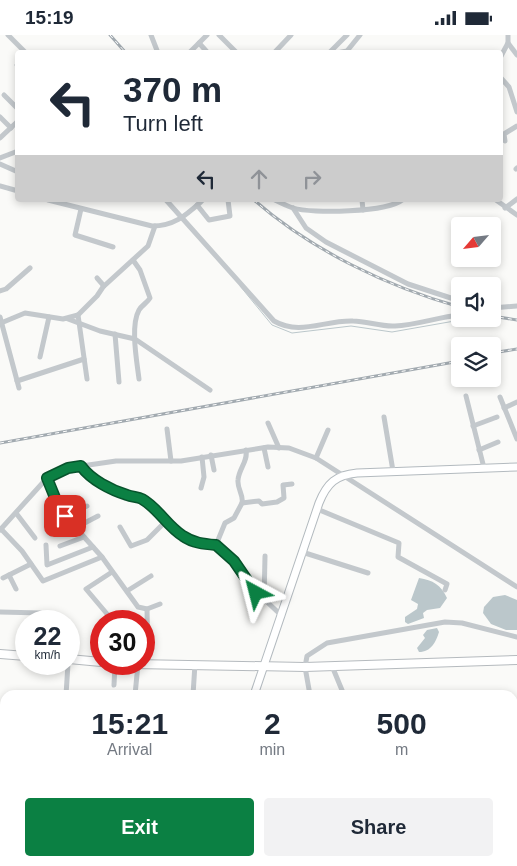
<!DOCTYPE html>
<html lang="en">
<head>
<meta charset="utf-8">
<style>
  body { margin:0; font-family:Arial,sans-serif; background:#f2f2f3; color:#1f2937; height:100vh; display:flex; flex-direction:column; font-size:19px; white-space:nowrap }
  * { box-sizing:border-box; margin:0 }
  p { font-size:16px; color:#747a83 }
  .icon { flex:none; width:28px; height:28px; fill:none; stroke:currentColor; stroke-width:2; stroke-linecap:round; stroke-linejoin:round }
  .map { position:relative; flex:1; overflow:hidden }
  .sheet { position:absolute; left:0px; top:655px; width:518px; height:176px; display:flex; flex-direction:column; background:#fff; border-radius:15px 15px 0 0; box-shadow:0 2px 8px #0003 }
  .sheet>* { flex:none }
  .banner { position:absolute; left:15px; top:15px; width:488px; height:152px; border-radius:5px; box-shadow:0 2px 8px #0003; background:#fff; color:#1f2937; overflow:hidden }
  .needle { width:32px; rotate:242deg }
  .controls { position:absolute; left:451px; top:182px; display:grid; gap:10px }
  .controls a { display:grid; place-items:center; width:50px; height:50px; border-radius:5px; background:#fff; box-shadow:0 2px 8px #0003; font-size:25px }
  .speed { position:absolute; left:15px; top:575px; display:flex; gap:10px; font-size:25px; font-weight:700; text-align:center }
  .speed>* { display:grid; place-content:center; width:65px; height:65px; border-radius:50%; background:#fff; box-shadow:0 2px 8px #0003; line-height:1 }
  .speed small { font-size:12px; font-weight:400 }
  .speed .limit { border:8px solid #d22; background:#fff; color:#111 }
  .pin { position:absolute; display:grid; place-items:center; width:42px; height:42px; color:#fff; margin:-21px; border-radius:10px; box-shadow:0 2px 8px #0006 }
  .me { position:absolute; width:55px; margin:-28px; rotate:322deg; stroke-linejoin:round; filter:drop-shadow(0 0 4px #0008) }
  .turn { display:flex; align-items:center; gap:18px; height:105px; padding:0 25px; font-size:22px }
  .turn .icon { width:65px; height:65px; stroke-width:2.5 }
  .turn b { display:block; font-size:35px; line-height:42px }
  .lanes { display:flex; align-items:center; height:48px; padding:0 25px; background:#0003; justify-content:center; gap:25px; direction:ltr }
  .lanes .off { opacity:.35 }
  .eta { display:flex; justify-content:space-evenly; align-items:center; height:85px; text-align:center }
  .eta b { font-size:30px; font-weight:600; line-height:35px }
  .cta { display:flex; gap:10px; margin-top:auto; padding:10px 25px }
  .cta a { flex:1; height:58px; border-radius:5px; background:#0b8043; color:#fff; font-size:20px; font-weight:600; line-height:58px; text-align:center }
  .cta a+a { background:#f2f2f3; color:#1f2937 }
  .status { display:flex; justify-content:space-between; align-items:center; height:35px; padding:0 25px; background:#fff; direction:ltr }
  .status svg { height:14px; fill:currentColor }
  .map>svg:first-child { display:block }
</style>
</head>
<body>
<div class="status"><b>15:19</b><svg viewBox="0 0 49 12"><path d="M0 12V9h3v3zM5 12V6h3v6zM10 12V3h3v9zM15 12V0h3v12zM26 1h20v11H26zM47 4h2v5h-2z"/></svg></div>
<div class="map">
<svg width="517" height="831" viewBox="0 0 517 831">
  <rect width="100%" height="100%" fill="#fafaf8"/>
  <!-- water -->
  <g fill="#bbc7cb">
    <path d="M419,543C433,545 441,550 447,563L440,573L427,575L423,578L424,583L408,589L405,587V582L417,574L418,569L411,565Z"/>
    <path d="M505,560L517,565V595H506L491,589L483,578L484,572L493,562Z"/>
    <path d="M437,593L439,597C436,607 431,617 419,617L417,613L425,603L423,600L427,595Z"/>
  </g>
  <g fill="none" stroke-linecap="round" stroke-linejoin="round">
    <!-- stream -->
    <path stroke="#bbc7cb" stroke-width="1" d="M240,251L272,290L292,298L351,291L392,297L466,284"/>
    <!-- secondary casing -->
    <g stroke="#b3babf" stroke-width="9">
      <g id="secondary">
        <path d="M254,660L319,468C327,448 336,440 357,438L517,432"/>
        <path d="M164,831L166,826"/>
      </g>
    </g>
    <!-- primary casing -->
    <g stroke="#b5babe" stroke-width="10">
      <g id="primary">
        <path d="M0,619L26,621"/>
        <path d="M69,624L101,627"/>
        <path d="M134,629L305,632L517,625"/>
      </g>
    </g>
    <!-- street -->
    <g stroke="#c3c8cc" stroke-width="5">
      <path d="M8,0L26,18"/>
      <path d="M151,0L158,18"/>
      <path d="M219,0L237,18"/>
      <path d="M199,8L208,18"/>
      <path d="M508,8L517,20"/>
      <path d="M189,18L207,0"/>
      <path d="M274,18L291,0"/>
      <path d="M329,18L347,0"/>
      <path d="M337,18L347,16L360,0"/>
      <path d="M500,23L508,8V0"/>
      <path d="M17,30L18,29"/>
      <path d="M500,42L509,52L517,77"/>
      <path d="M4,60L18,74"/>
      <path d="M0,82L11,93"/>
      <path d="M0,103L18,86"/>
      <path d="M505,106L504,99L517,91"/>
      <path d="M0,123L18,116"/>
      <path d="M0,129L18,137"/>
      <path d="M516,134L517,133"/>
      <path d="M0,151L18,156"/>
      <path d="M48,165L152,191C175,191 186,180 203,165"/>
      <path d="M166,165L274,286C300,301 324,285 353,286C367,286 381,292 395,291C417,290 438,282 460,280"/>
      <path d="M275,165C281,168 287,171 293,173C312,179 388,177 402,165"/>
      <path d="M362,165L363,175"/>
      <path d="M496,165L517,180"/>
      <path d="M197,170L209,185L230,181L228,165"/>
      <path d="M293,173L306,193L326,207L408,249L460,266"/>
      <path d="M505,173L517,164"/>
      <path d="M81,174L75,200L113,212"/>
      <path d="M133,225L140,235L150,263C147,268 142,270 139,275C130,291 137,327 139,344"/>
      <path d="M97,243L104,251"/>
      <path d="M0,256L6,254L30,233"/>
      <path d="M492,273L517,271"/>
      <path d="M78,280L87,344"/>
      <path d="M0,282L19,353"/>
      <path d="M68,284L100,296L135,304L210,355"/>
      <path d="M1,288L25,278L63,284L78,280L97,261L103,252L148,211L155,191"/>
      <path d="M115,299L119,347"/>
      <path d="M40,322L49,282"/>
      <path d="M17,346L84,324"/>
      <path d="M466,361L484,433"/>
      <path d="M500,362L517,404"/>
      <path d="M504,373L517,367"/>
      <path d="M384,382L393,436"/>
      <path d="M268,388L279,413"/>
      <path d="M473,391L497,382"/>
      <path d="M167,394L171,426"/>
      <path d="M264,413L268,432"/>
      <path d="M479,415L498,407"/>
      <path d="M211,420L214,435"/>
      <path d="M316,423L328,395"/>
      <path d="M81,431C91,445 111,455 127,460C132,462 138,462 142,464C158,473 167,491 182,501C193,508 204,509 216,510L234,526L248,549L282,581"/>
      <path d="M47,443L60,475L102,522L138,572L147,574L160,569"/>
      <path d="M201,453L204,442L202,422"/>
      <path d="M242,468L259,466L262,469L277,467L284,463L283,450L292,449"/>
      <path d="M317,474L399,508L398,522L447,549L445,555"/>
      <path d="M16,478L35,503"/>
      <path d="M65,481L87,471"/>
      <path d="M120,492L131,511L147,505L167,485"/>
      <path d="M75,493L98,481"/>
      <path d="M1,494L22,516L43,546L102,522"/>
      <path d="M0,495L47,443L68,433L116,426H181L268,412L289,413L316,423L517,552"/>
      <path d="M51,499L71,489"/>
      <path d="M46,510L47,530L93,512"/>
      <path d="M216,510L225,488L234,483L242,468C244,460 237,454 238,445C239,433 248,427 246,415"/>
      <path d="M60,511L84,502"/>
      <path d="M302,517L368,538"/>
      <path d="M112,537L86,554L113,586"/>
      <path d="M9,540L16,554"/>
      <path d="M3,543L31,529"/>
      <path d="M127,556L151,541"/>
      <path d="M264,566L265,521"/>
      <path d="M147,574L148,629"/>
      <path d="M0,577L41,578"/>
      <path d="M332,631L344,660"/>
      <path d="M114,650L115,629"/>
      <path d="M66,660L68,629"/>
      <path d="M135,660L138,629"/>
      <path d="M193,660L195,629"/>
      <path d="M310,660L305,632L307,621L327,608L445,587L462,588L517,602"/>
      <path d="M514,678H517"/>
      <path d="M512,705L517,706"/>
      <path d="M0,714L5,718"/>
      <path d="M0,744L2,745L5,743"/>
      <path d="M0,800L5,803"/>
      <path d="M0,817L5,819"/>
      <path d="M12,826L20,831"/>
      <path d="M43,826L52,831"/>
      <path d="M104,826L113,831"/>
      <path d="M264,826V831"/>
      <path d="M295,826L302,831"/>
      <path d="M376,826L383,831"/>
      <path d="M384,826L391,831"/>
      <path d="M88,829L91,826"/>
      <path d="M75,831L77,826"/>
      <path d="M309,831L312,826"/>
      <path d="M400,831L413,826"/>
    </g>
    <!-- secondary -->
    <use href="#secondary" stroke="#fff" stroke-width="7"/>
    <!-- primary -->
    <use href="#primary" stroke="#fff" stroke-width="8"/>
    <!-- rail casing -->
    <g stroke="#a2aab0" stroke-width="3">
      <g id="rail">
        <path d="M110,0L126,18"/>
        <path d="M254,165C311,215 388,252 460,272"/>
        <path d="M492,281L517,285"/>
        <path d="M492,318L517,314"/>
        <path d="M0,408L460,326"/>
      </g>
    </g>
    <!-- rail -->
    <use href="#rail" stroke="#fff" stroke-width="1" stroke-dasharray="4" stroke-linecap="butt"/>
  </g>
  <g fill="none" stroke-linecap="round" stroke-linejoin="round">
    <!-- route casing -->
    <g stroke="#07532c" stroke-width="12">
      <path id="route" d="M65,481L60,475L47,443L68,433L81,431C91,445 111,455 127,460C132,462 138,462 142,464C158,473 167,491 183,501C193,508 204,509 216,510L234,526L256,558"/>
    </g>
    <!-- route -->
    <use href="#route" stroke="#0b8043" stroke-width="9"/>
  </g>
</svg>
<div class="controls">
<a><svg class="needle" viewBox="-14 -14 28 28"><path d="M0-13l5 13h-10z" fill="#e53935"/><path d="M0 13l5-13h-10z" fill="#747a83"/></svg></a>
<a><svg class="icon" aria-label="sound" viewBox="0 0 24 24"><path d="M4 9h4l5-4v14l-5-4H4zM17 9q2 3 0 6"/></svg></a>
<a><svg class="icon" aria-label="layers" viewBox="0 0 24 24"><path d="M12 4l9 5-9 5-9-5zM3 14l9 5 9-5"/></svg></a>
</div>
<div class="speed"><div>22<small>km/h</small></div><div class="limit">30</div></div>
<div class="pin" style="left:65px;top:481px;background:#d93025"><svg class="icon" aria-label="arrive" viewBox="0 0 24 24"><path d="M6 21V4h12l-3 4 3 4H6"/></svg></div>
<svg class="me" style="left:256px;top:558px" viewBox="-20 -20 40 40"><path d="M0-17L14 15 0 8-14 15z" fill="#0b8043" stroke="#fff" stroke-width="4"/></svg>
<div class="banner">
<div class="turn"><svg class="icon" aria-label="left" viewBox="0 0 24 24"><path d="M17 20v-9H6M10 6l-5 5 5 5"/></svg><div><b>370 m</b>Turn left</div></div>
<div class="lanes"><svg class="icon" aria-label="left" viewBox="0 0 24 24"><path d="M17 20v-9H6M10 6l-5 5 5 5"/></svg><svg class="icon off" aria-label="ahead" viewBox="0 0 24 24"><path d="M12 20V5M6 11l6-6 6 6"/></svg><svg class="icon off" aria-label="right" viewBox="0 0 24 24"><path d="M7 20v-9h11M14 6l5 5-5 5"/></svg></div>
</div>
<section class="sheet">
<div class="eta">
<div><b>15:21</b><p>Arrival</p></div>
<div><b>2</b><p>min</p></div>
<div><b>500</b><p>m</p></div>
</div>
<div class="cta"><a>Exit</a><a>Share</a></div>
</section>
</div>
</body>
</html>
